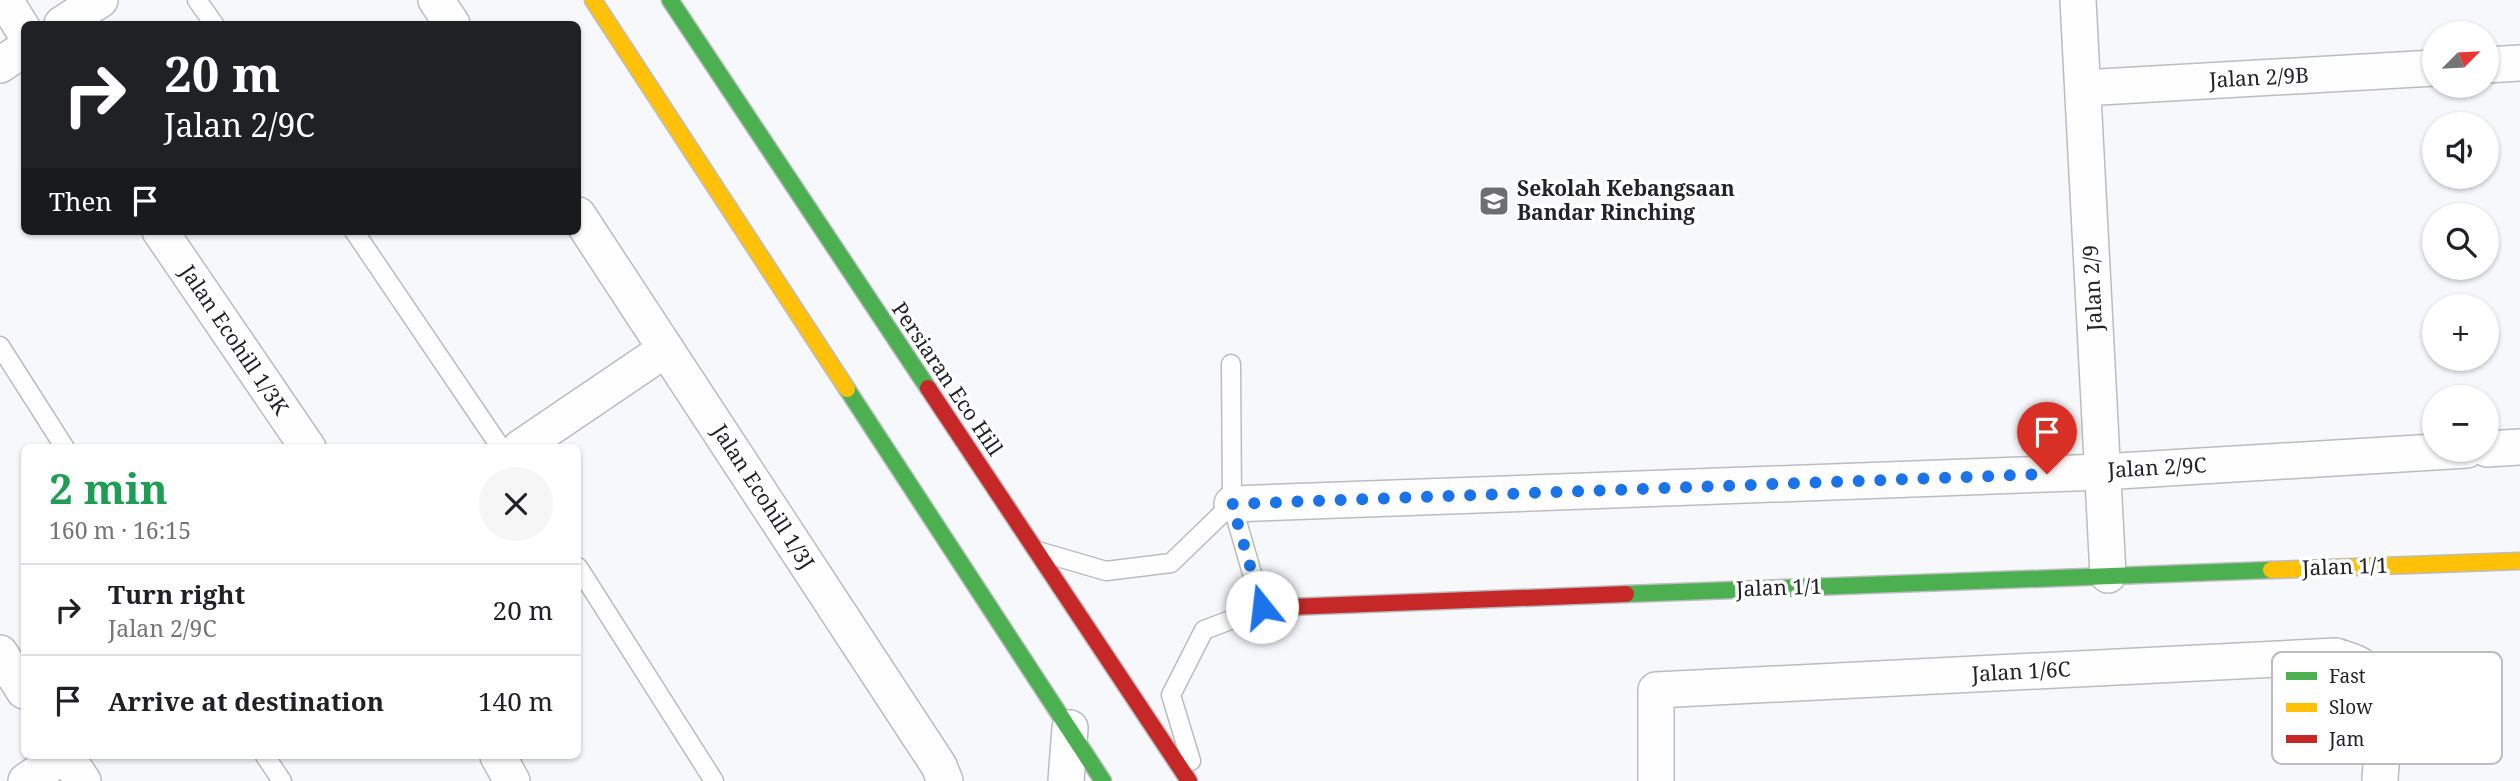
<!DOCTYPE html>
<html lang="en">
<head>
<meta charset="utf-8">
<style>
  body { margin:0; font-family:"Noto Serif",serif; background:#f6f6f6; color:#202124; height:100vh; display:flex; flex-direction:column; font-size:26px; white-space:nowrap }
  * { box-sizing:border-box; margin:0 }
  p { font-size:23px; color:#757577 }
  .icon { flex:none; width:38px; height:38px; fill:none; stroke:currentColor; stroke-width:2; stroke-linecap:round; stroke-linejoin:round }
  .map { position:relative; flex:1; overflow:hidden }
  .drawer { position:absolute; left:21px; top:444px; width:560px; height:315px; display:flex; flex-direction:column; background:#fff; border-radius:10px; box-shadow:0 2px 5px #0004 }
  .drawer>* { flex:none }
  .guide { position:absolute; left:21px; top:21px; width:560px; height:214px; border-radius:10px; box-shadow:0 2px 5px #0004; background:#202124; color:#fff; overflow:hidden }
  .needle { width:46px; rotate:66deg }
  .fabs { position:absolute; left:2422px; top:21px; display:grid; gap:14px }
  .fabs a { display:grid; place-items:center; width:77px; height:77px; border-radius:50%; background:#fff; box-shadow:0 2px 5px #0004; font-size:35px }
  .pin { position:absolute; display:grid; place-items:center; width:60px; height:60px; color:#fff; margin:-72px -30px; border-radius:50% 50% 50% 0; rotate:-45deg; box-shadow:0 0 7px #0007 }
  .pin .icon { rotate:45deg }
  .me { position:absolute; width:77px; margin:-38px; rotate:344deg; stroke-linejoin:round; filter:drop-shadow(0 0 5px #0008) }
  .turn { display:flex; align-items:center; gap:24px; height:147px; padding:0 28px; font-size:32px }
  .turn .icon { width:91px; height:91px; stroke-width:2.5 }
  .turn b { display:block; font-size:49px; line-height:60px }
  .then { display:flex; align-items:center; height:66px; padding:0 28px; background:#0003; gap:14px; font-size:26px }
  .round { display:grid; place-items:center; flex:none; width:74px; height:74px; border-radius:37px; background:#f6f6f6 }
  .head { display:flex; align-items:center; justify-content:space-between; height:119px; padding:0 28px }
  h1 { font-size:42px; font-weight:700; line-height:52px; color:#1e9e55 }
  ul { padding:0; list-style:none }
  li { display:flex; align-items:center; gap:21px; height:91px; padding:0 28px; border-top:2px solid #e0e0e0 }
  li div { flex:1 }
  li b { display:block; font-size:26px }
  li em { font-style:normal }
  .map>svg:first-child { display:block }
</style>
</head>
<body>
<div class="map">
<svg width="2520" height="781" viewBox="0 0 2520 781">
  <rect width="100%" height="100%" fill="#f7f8fc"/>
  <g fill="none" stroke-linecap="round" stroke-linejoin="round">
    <!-- lane casing -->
    <g stroke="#babcc0" stroke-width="21">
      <g id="lane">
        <path d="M197,0L214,24"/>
        <path d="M354,231L501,448"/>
        <path d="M0,346L65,448"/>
        <path d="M1041,552L1106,571L1171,563L1232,504"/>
        <path d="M578,567L714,781"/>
        <path d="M265,756L282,781"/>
        <path d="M1191,761L1171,695L1204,630L1262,608L1232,504L1231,364"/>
      </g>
    </g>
    <!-- street casing -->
    <g stroke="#babcc0" stroke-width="38">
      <g id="street">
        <path d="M5,0L24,31"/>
        <path d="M436,0L452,24"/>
        <path d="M2078,0L2108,575"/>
        <path d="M62,24L100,0"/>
        <path d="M0,65L24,49"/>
        <path d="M2487,65L2520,63"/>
        <path d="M2083,88L2434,68"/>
        <path d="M578,215L939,766L945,781"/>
        <path d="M160,231L308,448"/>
        <path d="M520,448L666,349"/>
        <path d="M2487,449L2520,447"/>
        <path d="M1232,504L2102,472L2467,450"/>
        <path d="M0,653L24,691"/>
        <path d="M66,756L83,781"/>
        <path d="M498,756L512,781"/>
        <path d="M26,781L63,756"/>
        <path d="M1066,781L1070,728"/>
        <path d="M1656,781V690L2336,656C2343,659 2355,661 2361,666C2394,690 2381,746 2380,781"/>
      </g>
    </g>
    <!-- fast casing -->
    <g stroke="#babcc0" stroke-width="19">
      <g id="fast">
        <path d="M670,0L928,388"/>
        <path d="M847,389L1103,781"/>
        <path d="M1626,594L2271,570"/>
      </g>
    </g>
    <!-- slow casing -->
    <g stroke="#babcc0" stroke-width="19">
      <g id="slow">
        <path d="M593,0L847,389"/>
        <path d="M2271,570L2520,561"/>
      </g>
    </g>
    <!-- jam casing -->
    <g stroke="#babcc0" stroke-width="19">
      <g id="jam">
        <path d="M928,388L1189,781"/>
        <path d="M1262,608L1626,594"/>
      </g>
    </g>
    <!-- lane -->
    <use href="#lane" stroke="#fefeff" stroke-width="18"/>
    <!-- street -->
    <use href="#street" stroke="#fefeff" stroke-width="35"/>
    <!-- fast -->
    <use href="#fast" stroke="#4caf50" stroke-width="16"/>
    <!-- slow -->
    <use href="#slow" stroke="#ffc107" stroke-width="16"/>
    <!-- jam -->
    <use href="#jam" stroke="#c62828" stroke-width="16"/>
  </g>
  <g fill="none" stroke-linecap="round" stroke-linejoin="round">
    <!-- route -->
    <path stroke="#1a73e8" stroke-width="12" stroke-dasharray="0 21.6" d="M1262,607L1232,504L2047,474"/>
  </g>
  <!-- icons -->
  <defs>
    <g id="school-square" transform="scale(1.575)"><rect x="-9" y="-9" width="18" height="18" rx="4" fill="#6d6e72" stroke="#fff"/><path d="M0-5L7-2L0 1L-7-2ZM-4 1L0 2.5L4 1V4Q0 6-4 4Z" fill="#fff"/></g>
  </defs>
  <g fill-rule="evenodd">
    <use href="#school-square" x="1494" y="201"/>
  </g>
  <g text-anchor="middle" stroke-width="7" stroke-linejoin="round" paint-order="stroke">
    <!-- street labels -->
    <g font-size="21" fill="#232428" stroke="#fff">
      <text transform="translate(2259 78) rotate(-3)" y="7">Jalan 2/9B</text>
      <text transform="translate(2093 288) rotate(-93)" y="7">Jalan 2/9</text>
      <text transform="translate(234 340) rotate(56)" y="7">Jalan Ecohill 1/3K</text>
      <text transform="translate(947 379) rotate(56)" y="7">Persiaran Eco Hill</text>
      <text transform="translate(2157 468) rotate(-3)" y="7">Jalan 2/9C</text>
      <text transform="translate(763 497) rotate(57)" y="7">Jalan Ecohill 1/3J</text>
      <text transform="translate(2345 567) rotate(-2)" y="7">Jalan 1/1</text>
      <text transform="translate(1779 588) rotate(-2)" y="7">Jalan 1/1</text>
      <text transform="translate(2021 672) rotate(-3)" y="7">Jalan 1/6C</text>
    </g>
    <!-- poi labels -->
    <g font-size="21" font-weight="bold" fill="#232428" stroke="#fff" text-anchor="start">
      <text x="1517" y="196">Sekolah Kebangsaan<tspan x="1517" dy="24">Bandar Rinching</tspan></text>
    </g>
  </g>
  <!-- legend -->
  <rect x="2272" y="652" width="230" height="112" rx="10" fill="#fff" stroke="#bdbdbe" stroke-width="2"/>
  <rect x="2286" y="672" width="31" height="8" fill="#4caf50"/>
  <rect x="2286" y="703" width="31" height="9" fill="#ffc107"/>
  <rect x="2286" y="735" width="31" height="8" fill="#c62828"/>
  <g font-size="19" fill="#232428">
    <text x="2329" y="683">Fast</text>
    <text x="2329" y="714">Slow</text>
    <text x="2329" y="746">Jam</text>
  </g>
</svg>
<div class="fabs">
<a><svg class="needle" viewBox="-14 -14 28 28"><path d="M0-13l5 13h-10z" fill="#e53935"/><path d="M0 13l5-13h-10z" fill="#757577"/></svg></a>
<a><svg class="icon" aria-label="sound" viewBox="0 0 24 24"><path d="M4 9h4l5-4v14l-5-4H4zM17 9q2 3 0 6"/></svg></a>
<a><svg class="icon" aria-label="search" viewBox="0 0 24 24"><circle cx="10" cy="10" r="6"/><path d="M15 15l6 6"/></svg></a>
<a>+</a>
<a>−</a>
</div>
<div class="pin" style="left:2047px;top:474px;background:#d93025"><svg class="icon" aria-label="arrive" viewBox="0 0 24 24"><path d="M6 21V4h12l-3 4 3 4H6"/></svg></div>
<svg class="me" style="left:1262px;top:607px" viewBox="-20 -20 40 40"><circle r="19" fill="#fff"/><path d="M0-13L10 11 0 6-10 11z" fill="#1a73e8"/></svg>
<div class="guide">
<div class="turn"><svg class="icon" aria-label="right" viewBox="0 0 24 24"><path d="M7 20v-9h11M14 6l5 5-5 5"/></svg><div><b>20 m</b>Jalan 2/9C</div></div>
<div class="then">Then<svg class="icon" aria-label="arrive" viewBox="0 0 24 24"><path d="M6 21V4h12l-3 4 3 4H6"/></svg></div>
</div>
<section class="drawer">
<div class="head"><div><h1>2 min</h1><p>160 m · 16:15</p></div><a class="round"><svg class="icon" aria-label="close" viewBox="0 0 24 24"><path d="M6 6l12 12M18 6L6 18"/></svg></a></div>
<ul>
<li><svg class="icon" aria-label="right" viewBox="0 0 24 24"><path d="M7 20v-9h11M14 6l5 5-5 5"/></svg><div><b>Turn right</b><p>Jalan 2/9C</p></div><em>20 m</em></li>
<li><svg class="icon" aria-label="arrive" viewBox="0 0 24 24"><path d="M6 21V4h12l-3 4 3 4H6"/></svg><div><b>Arrive at destination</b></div><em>140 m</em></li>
</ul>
</section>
</div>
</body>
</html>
